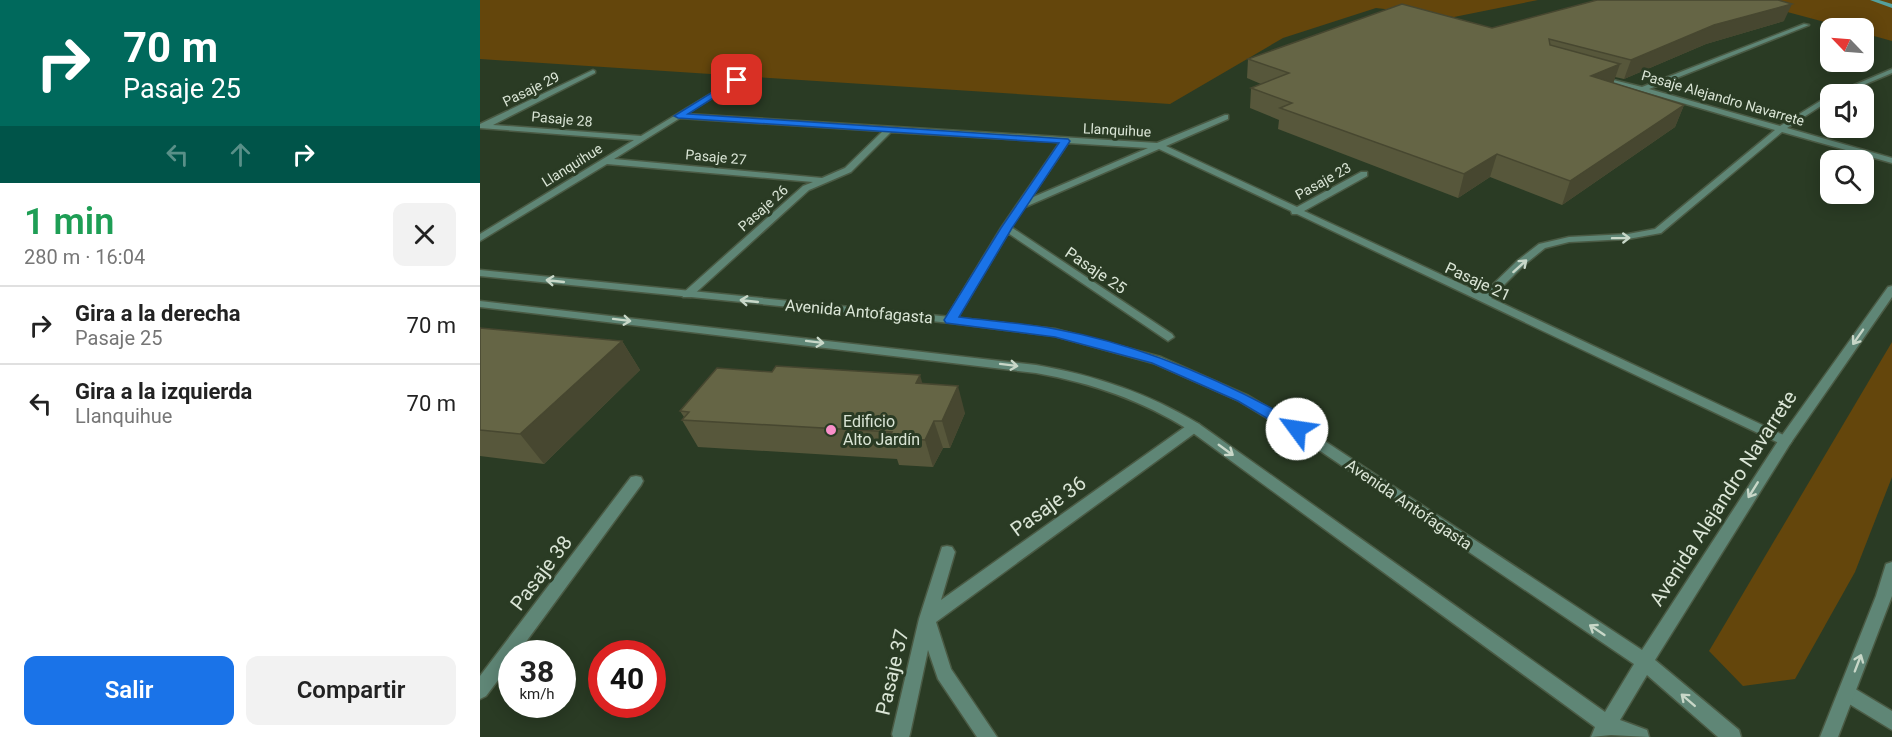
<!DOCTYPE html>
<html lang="es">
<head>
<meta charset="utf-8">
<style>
  body { margin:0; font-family:Roboto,sans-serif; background:#f2f2f2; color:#222; height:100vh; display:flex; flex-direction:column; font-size:22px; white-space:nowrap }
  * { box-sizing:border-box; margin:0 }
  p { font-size:20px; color:#767676 }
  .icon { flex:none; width:33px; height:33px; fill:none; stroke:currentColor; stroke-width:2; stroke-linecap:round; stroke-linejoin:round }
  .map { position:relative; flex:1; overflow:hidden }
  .sheet { display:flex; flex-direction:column; background:#fff; width:480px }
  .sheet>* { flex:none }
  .banner { background:#00695c; color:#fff; overflow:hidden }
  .needle { width:39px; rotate:295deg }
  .fabs { position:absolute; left:1340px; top:18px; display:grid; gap:12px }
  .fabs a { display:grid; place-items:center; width:54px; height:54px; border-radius:12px; background:#fff; box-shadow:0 3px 15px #0003; font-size:30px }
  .speed { position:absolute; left:18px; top:640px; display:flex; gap:12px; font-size:30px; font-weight:700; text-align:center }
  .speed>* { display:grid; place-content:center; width:78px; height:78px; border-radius:50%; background:#fff; box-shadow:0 3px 15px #0003; line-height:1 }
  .speed small { font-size:15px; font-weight:400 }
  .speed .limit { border:9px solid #d22; background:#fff; color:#111 }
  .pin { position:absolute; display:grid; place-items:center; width:51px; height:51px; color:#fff; margin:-26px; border-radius:12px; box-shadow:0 3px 9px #0006 }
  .me { position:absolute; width:66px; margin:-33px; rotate:301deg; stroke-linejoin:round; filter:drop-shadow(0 0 4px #0008) }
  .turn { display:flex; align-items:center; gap:21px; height:126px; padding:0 24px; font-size:27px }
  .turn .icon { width:78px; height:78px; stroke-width:2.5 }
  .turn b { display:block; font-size:42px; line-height:51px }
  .lanes { display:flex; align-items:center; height:57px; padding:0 24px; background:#0003; justify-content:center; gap:30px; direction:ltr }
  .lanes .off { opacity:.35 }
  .round { display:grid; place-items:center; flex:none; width:63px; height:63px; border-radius:12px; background:#f2f2f2 }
  .overview { display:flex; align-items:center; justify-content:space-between; height:102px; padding:0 24px }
  h1 { font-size:36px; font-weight:600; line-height:45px; color:#1e9e55 }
  .action { display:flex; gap:12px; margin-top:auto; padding:12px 24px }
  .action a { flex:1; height:69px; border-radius:12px; background:#1a73e8; color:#fff; font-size:24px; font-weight:600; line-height:69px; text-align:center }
  .action a+a { background:#f2f2f2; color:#222 }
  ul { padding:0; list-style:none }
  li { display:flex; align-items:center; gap:18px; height:78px; padding:0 24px; border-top:2px solid #e0e0e0 }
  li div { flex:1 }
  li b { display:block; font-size:22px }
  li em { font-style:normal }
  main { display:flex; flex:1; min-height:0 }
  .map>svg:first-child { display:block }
</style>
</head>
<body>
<main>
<section class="sheet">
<div class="banner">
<div class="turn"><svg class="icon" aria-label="right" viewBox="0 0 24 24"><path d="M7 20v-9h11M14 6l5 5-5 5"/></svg><div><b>70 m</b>Pasaje 25</div></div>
<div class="lanes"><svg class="icon off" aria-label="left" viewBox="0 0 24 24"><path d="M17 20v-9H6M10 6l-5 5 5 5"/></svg><svg class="icon off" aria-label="ahead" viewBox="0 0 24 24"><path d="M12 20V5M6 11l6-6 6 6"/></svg><svg class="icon" aria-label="right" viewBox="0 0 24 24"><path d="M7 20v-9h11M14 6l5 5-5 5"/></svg></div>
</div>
<div class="overview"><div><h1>1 min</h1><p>280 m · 16:04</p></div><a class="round"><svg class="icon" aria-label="close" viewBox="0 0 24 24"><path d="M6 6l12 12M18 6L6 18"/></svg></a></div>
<ul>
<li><svg class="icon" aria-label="right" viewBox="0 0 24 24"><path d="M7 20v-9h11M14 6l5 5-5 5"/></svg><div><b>Gira a la derecha</b><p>Pasaje 25</p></div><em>70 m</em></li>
<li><svg class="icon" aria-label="left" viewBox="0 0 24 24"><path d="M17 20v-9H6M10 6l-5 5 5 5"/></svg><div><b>Gira a la izquierda</b><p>Llanquihue</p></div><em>70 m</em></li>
</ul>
<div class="action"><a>Salir</a><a>Compartir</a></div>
</section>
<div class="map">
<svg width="1412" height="737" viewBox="0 0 1412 737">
  <rect width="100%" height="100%" fill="#2a3b24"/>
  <!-- green -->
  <g fill="#64460c">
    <path d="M0,0H1058L974,17L896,8L803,38L690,104L0,59Z"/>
    <path d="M1262,0H1412V41L1383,33V28H1367Z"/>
    <path d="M1412,342V477L1375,572L1315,679L1263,686L1229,651Z"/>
  </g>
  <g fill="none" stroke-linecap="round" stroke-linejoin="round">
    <!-- stream -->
    <path fill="#54a09d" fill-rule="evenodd" d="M1390,0H1399L1412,4V8Z"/>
    <!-- minor casing -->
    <g stroke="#4a5a44" stroke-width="3">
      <g id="minor">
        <path d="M1324,24L1329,25L1169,89L1300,126L1350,95V100L1307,128L1412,158V163L1302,132L1181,233L1148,239L1089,242L1065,248L1044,265L1011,298L1310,438L1312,441L1310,444L1305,446L817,214H812L811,211L679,149L545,207L531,227L692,334L694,337L688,341L528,233L475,322H467L465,320L521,228L580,142L411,132L371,172L329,190L211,297H203L202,295L203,293L323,186L333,182L127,164L0,241V234L154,140L0,128V124L113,70L115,71V73L13,125L161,136L257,78L260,80L259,81L206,114L677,143L745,115H748V119L686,146L817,207L881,172H887V176L824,211L1003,294L1037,261L1059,244L1089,237L1148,234L1175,229L1295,130L1117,78V76L1162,87ZM200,118L403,131L365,168L342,178L134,159ZM588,143L668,148L551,198Z"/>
        <path d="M1412,69V73L1362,94H1353Z"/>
        <path d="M714,422L719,424L721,427L719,430L456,622L471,669L517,737H497L458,679L448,650L430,734L429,737H413L412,734L439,619L462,547L467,546L472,547L475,552L461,600L709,424Z"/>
        <path d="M156,476L161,477L163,481L161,485L37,654H32V662L6,696L0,699V676L151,477Z"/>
        <path d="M1367,684L1412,711V730L1361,699L1358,693L1361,687Z"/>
      </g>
    </g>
    <!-- tertiary casing -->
    <g stroke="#4a5a44" stroke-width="3">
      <g id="tertiary">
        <path d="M0,270L471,317L575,329L681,357L767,395L840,438L1162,650L1300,438L1408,287L1412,286V297L1310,444L1175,660L1259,730L1261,737H1238L1167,675L1140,720L1167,730L1169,737L1131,735L1111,737L1115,727L709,430C661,400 612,383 556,373L0,307V301L556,365C614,375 668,393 719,424L1125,712L1154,664L830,444L759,401L673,363L575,336L471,323L0,276Z"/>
        <path d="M1412,562V596L1358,737H1340L1396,596L1406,564Z"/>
      </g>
    </g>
    <!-- minor -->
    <use href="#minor" fill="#5f8676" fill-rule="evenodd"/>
    <!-- tertiary -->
    <use href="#tertiary" fill="#5f8676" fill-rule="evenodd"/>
  </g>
  <!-- wall -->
  <g fill="#57573b">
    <path d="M1304,21L1226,44L1144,79L1135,77L1133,83L1204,105L1195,127L1082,205L1010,177L978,198L798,129L799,120L770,108L771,88L781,84L767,78L768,59L1012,28Z"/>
    <path d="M0,328L142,341L160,370L64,464L0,456Z"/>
    <path d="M442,383L485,413L470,448H463L453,467L419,465L417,459L218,447L202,420L204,417L200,411Z"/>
  </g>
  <!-- shaded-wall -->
  <g fill="#474730">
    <path d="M1312,4L1304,21L1226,44L1144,79L1151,60L1234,25Z"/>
    <path d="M1140,64L1133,84L1111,76Z"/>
    <path d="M1204,105L1195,127L1082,205L1090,181Z"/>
    <path d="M1017,154L1010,177L978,198L984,174Z"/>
    <path d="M142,341L160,370L64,464L40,434Z"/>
    <path d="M440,375L448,402L436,383Z"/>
    <path d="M478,386L485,413L470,448L462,421Z"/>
    <path d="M454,421L463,448L453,467L445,440Z"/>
  </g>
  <!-- building -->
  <g fill="#656545" stroke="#474730" stroke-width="1.5">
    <path d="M1117,0H1298L1312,4L1234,25L1151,60L1069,39L1070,45L1140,64L1111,76L1204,105L1090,181L1017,154L984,174L800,108L812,103L771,88L809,73L768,59L922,4L1012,28Z"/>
    <path d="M0,328L142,341L40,434L0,430Z"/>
    <path d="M296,366L440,375L436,383L478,386L462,421H454L445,440L409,437L412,432L202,420L209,412L200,411L237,368L292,372Z"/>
  </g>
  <!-- one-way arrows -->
  <defs><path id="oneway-shaft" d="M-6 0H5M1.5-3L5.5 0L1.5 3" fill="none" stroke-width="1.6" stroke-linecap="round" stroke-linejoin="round" transform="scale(1.5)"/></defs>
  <g stroke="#c8d7c8">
    <use href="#oneway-shaft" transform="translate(1141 238) rotate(-1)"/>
    <use href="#oneway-shaft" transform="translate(1040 266) rotate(-42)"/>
    <use href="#oneway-shaft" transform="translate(75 281) rotate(-174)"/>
    <use href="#oneway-shaft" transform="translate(269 301) rotate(-174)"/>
    <use href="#oneway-shaft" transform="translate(142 320) rotate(7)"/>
    <use href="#oneway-shaft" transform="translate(1378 337) rotate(125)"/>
    <use href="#oneway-shaft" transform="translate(335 342) rotate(7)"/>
    <use href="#oneway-shaft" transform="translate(529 365) rotate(7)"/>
    <use href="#oneway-shaft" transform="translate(746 450) rotate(36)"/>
    <use href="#oneway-shaft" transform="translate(1273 490) rotate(122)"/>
    <use href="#oneway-shaft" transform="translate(1117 630) rotate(-146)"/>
    <use href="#oneway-shaft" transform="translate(1378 663) rotate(-69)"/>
    <use href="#oneway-shaft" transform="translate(1208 700) rotate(-139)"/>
  </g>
  <!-- route -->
  <path fill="#1a73e8" stroke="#114b97" stroke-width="1.5" d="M257,77L260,81L208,114L588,139L590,141L532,228L479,317C510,321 543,323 575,329C663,345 745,381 822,425L824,429L822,433H812L758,401L672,363L575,337L466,323L464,320L521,228L579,143L198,118L194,116Z"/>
  <!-- markers -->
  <circle fill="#f98fc9" stroke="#2a3b24" stroke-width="2" cx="351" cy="430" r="6"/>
  <g text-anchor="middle" stroke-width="6" stroke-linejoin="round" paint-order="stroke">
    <!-- far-street labels -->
    <g font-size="14" fill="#dae5d6" stroke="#2a3b24">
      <text transform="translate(51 89) rotate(-26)" y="5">Pasaje 29</text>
      <text transform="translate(1243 98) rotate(16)" y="5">Pasaje Alejandro Navarrete</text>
      <text transform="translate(82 119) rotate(5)" y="5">Pasaje 28</text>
      <text transform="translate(637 130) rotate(3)" y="5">Llanquihue</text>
      <text transform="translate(236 157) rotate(5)" y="5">Pasaje 27</text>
      <text transform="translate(92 165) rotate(-32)" y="5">Llanquihue</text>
      <text transform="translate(843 181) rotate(-29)" y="5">Pasaje 23</text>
      <text transform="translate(283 208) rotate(-42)" y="5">Pasaje 26</text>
    </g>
    <!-- street labels -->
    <g font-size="16" fill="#dae5d6" stroke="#2a3b24">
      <text transform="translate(616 270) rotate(34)" y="6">Pasaje 25</text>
      <text transform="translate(998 281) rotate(25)" y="6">Pasaje 21</text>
      <text transform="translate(379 311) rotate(5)" y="6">Avenida Antofagasta</text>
      <text transform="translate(929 504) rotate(34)" y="6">Avenida Antofagasta</text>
    </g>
    <!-- poi labels -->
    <g font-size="16" fill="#dae5d6" stroke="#2a3b24" text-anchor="start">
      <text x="363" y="427">Edificio<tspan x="363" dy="18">Alto Jardín</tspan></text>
    </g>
    <!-- near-street labels -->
    <g font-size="20" fill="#dae5d6" stroke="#2a3b24">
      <text transform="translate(1243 498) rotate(-57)" y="7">Avenida Alejandro Navarrete</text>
      <text transform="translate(568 506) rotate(-36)" y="7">Pasaje 36</text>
      <text transform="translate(61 573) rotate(-53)" y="7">Pasaje 38</text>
      <text transform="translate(412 672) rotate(-77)" y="7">Pasaje 37</text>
    </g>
  </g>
</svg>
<div class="fabs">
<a><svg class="needle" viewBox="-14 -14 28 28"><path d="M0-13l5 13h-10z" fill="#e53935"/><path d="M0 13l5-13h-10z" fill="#767676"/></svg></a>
<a><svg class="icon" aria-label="sound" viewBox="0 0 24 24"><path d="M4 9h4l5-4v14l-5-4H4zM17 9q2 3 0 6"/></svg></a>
<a><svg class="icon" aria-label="search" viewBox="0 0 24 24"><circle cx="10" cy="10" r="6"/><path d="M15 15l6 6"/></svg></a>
</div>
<div class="speed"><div>38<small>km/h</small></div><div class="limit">40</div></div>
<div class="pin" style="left:257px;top:80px;background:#d93025"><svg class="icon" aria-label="arrive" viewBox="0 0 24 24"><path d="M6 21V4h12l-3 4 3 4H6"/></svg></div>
<svg class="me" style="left:817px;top:429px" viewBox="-20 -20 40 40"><circle r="19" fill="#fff"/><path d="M0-13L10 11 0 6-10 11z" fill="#1a73e8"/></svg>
</div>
</main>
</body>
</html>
